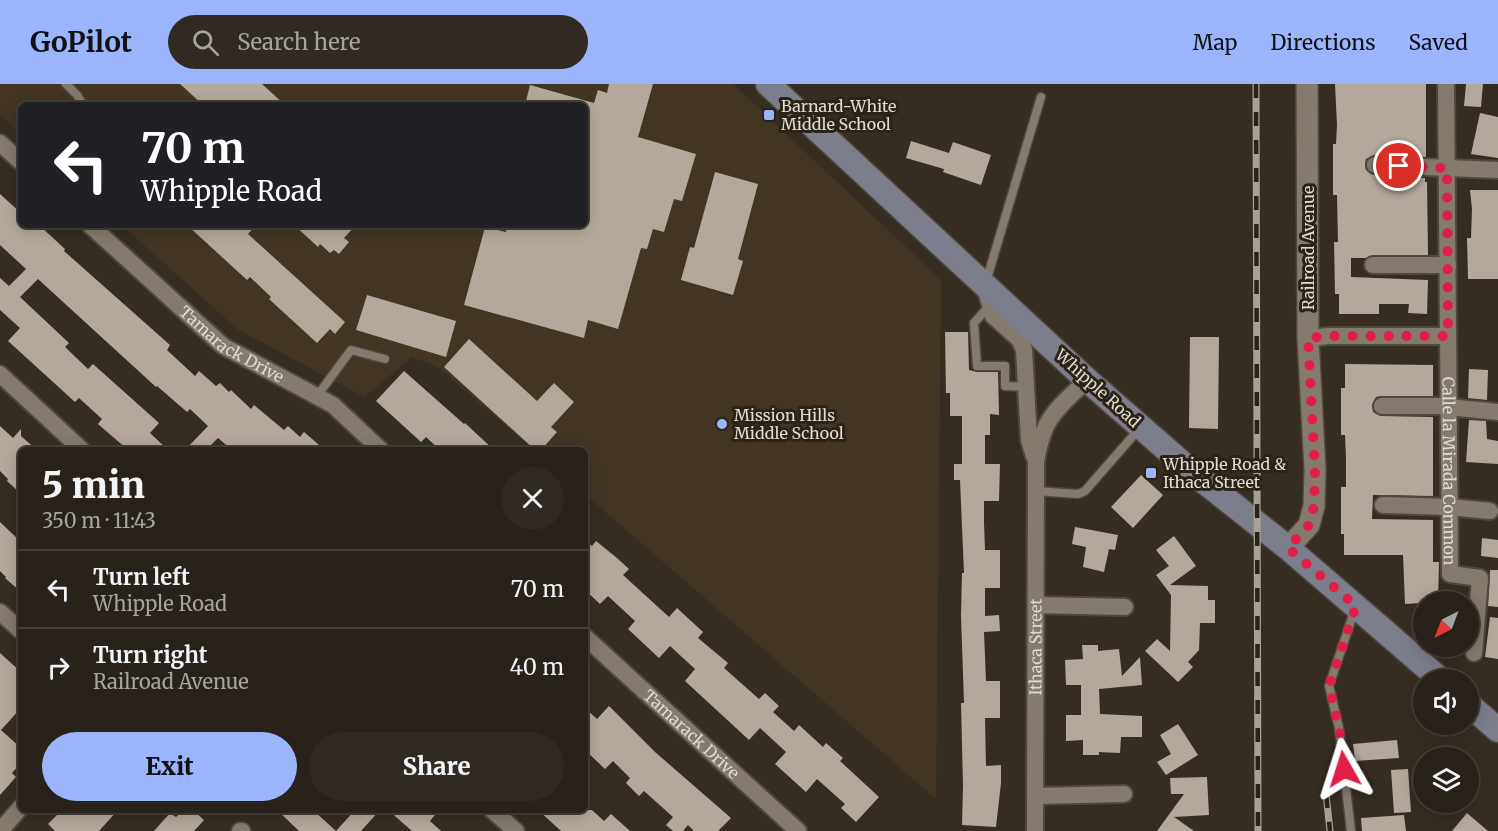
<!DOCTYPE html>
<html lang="en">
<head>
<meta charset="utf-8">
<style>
  body { margin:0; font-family:Merriweather,serif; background:#302a23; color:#f1f3f6; height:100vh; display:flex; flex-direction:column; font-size:22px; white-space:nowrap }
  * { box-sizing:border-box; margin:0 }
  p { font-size:20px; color:#a5a4a2 }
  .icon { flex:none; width:33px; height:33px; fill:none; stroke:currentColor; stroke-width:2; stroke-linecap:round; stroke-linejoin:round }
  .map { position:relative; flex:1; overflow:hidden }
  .sheet { position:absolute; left:18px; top:363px; width:570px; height:366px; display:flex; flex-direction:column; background:#28221a; border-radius:9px; box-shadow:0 3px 15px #0003,0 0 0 2px #443f39 }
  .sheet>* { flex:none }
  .hud { position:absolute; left:18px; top:18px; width:570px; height:126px; border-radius:9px; box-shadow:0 3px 15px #0003,0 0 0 2px #443f39; background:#202124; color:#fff; overflow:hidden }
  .needle { width:39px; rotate:222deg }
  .tools { position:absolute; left:1413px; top:507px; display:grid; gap:12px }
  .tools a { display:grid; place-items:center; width:66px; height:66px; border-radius:50%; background:#28221a; box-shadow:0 3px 15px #0003,0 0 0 2px #443f39; font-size:30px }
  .pin { position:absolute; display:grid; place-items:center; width:51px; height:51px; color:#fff; margin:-26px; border:3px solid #fff; border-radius:50%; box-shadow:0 2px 6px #0007 }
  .me { position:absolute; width:66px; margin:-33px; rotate:354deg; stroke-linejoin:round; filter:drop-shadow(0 0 4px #0008) }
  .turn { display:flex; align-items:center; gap:21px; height:126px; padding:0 24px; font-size:27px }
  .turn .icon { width:78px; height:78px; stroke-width:2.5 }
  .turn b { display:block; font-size:42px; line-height:51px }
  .round { display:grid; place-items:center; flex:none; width:63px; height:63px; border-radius:32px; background:#302a23 }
  .overview { display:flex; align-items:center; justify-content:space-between; height:102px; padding:0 24px }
  h1 { font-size:36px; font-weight:800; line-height:45px }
  .button { display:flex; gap:12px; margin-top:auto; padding:12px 24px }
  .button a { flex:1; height:69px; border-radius:36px; background:#9bb5fd; color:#111; font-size:24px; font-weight:800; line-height:69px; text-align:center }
  .button a+a { background:#302a23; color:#f1f3f6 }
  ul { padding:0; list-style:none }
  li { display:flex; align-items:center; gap:18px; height:78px; padding:0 24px; border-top:2px solid #443f39 }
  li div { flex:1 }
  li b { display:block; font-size:22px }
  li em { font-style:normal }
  header { display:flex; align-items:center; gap:36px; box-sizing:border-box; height:84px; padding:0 30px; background:#9bb5fd; color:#111 }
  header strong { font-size:28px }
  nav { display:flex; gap:33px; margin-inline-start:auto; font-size:21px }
  .search { width:420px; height:54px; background:#302a23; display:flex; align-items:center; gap:15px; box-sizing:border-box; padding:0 21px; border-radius:33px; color:#a5a4a2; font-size:22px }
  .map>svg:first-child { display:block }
</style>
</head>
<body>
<header>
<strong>GoPilot</strong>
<div class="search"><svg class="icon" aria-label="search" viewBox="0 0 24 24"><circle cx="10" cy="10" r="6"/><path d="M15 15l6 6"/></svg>Search here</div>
<nav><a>Map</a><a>Directions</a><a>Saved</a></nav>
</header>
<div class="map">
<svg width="1498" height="747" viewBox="0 0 1498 747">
  <rect width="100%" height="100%" fill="#362d22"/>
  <!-- built -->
  <path fill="#423524" d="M0,0H733L941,196L936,715L585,410V366H534L438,283L412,273L364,313L237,245L122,141H585V21H21V50L0,31Z"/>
  <!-- building -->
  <g fill="#b3a89b">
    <path d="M180,0H262L285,21H203Z"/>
    <path d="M609,0H653L638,53L696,70L682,117L674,115L664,148L653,145L647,165L641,164L618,245L588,236L584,254L464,221L485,143L506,148L507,141H585V21H525L530,1L594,19L598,6L607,9Z"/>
    <path d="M1335,0H1426V73L1375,71L1366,75L1365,81L1366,86L1374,91L1425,94V98H1427L1428,171H1373L1366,174H1351V193L1428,196L1427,230L1408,229L1409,220H1379V230H1339V210H1335L1334,158H1338L1337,111H1333V60H1336L1337,41Z"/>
    <path d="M1466,0H1483L1481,23L1464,22Z"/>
    <path d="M1480,29L1498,33V74L1471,70Z"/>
    <path d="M911,57L949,69L953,58L991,71L981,101L943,88L944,85L906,74Z"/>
    <path d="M715,88L758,100L738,175L743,177L733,211L681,196L690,163L694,164Z"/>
    <path d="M1470,106H1498V195H1468L1467,154H1471L1472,125Z"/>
    <path d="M0,110L21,129V141H39L65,165L64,167L170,261L167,266L195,292L199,287L216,302L220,299L229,308L231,306L251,325L254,321L284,346L288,342L300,353L304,348L325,366H232L218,354L206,366H185L208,342L190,325L187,328L157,302L156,303L38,195L20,213L69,259L65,263L88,285L93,280L159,339L150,349L168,366H128L98,340L102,335L79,314L75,318L8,257L20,244L0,226V194L9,202L26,185L0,161Z"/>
    <path d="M187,141H256L248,150L345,238L335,250L330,245L317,259L269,215L271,213L250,193L247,196Z"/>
    <path d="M294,141H356L344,154L349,158L339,170L334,166L330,169L320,160L318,163Z"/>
    <path d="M367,211L456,237L446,273L356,246Z"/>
    <path d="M945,248H968L969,286L977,288H998L999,331L990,330V351H985V380H1000L999,417H984V439L985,466H1000V504H985V532L999,531L1000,547L984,548L986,597H1000V634H985L986,682L1001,681V699L996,743L962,741L963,701L961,619H964L961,532L962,489H964L960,396H954V380H962V332H950V309H946Z"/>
    <path d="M1190,253H1219L1218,345L1189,344Z"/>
    <path d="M469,255L537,317L554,299L574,318L551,343L557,348L541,366H535L444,283Z"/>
    <path d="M1345,280L1433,281V312H1381L1376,313L1372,321L1373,328L1381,332L1433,333V412L1373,411L1372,435L1433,436V478H1439L1438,518L1405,520L1403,471H1344V450H1341V403H1346V373L1345,351H1341V304H1345Z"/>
    <path d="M1469,285L1488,286L1487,316L1468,314Z"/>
    <path d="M404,287L464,340L465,339L494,366H440L426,353L421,358L376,317Z"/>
    <path d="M1469,336L1486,337L1487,355L1498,357V380L1466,378Z"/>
    <path d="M0,342L13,354L21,345V352L37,366H21V410L7,397L8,395L0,387Z"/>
    <path d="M1141,391L1163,411L1133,444L1111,423Z"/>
    <path d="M0,438L21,458V508L5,494L6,493L0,487Z"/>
    <path d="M1075,443L1118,451L1115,466L1109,465L1104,488L1083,483L1086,463L1072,460Z"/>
    <path d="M1174,452L1196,482L1170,501L1208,502V516H1215V539H1200L1199,566L1188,578L1193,583L1178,598L1145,567L1157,555L1170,567L1171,511L1156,491L1169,482L1156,466Z"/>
    <path d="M1482,454L1498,456V474L1481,472Z"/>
    <path d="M585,456L592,462L596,457L617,474L629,485L623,491L669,533L677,524L703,548L698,554L728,579L724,584L759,615L765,609L779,622L773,628L794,647L799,641L823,663L826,659L843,674L840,677L879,713L856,738L841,724L845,720L817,695L806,708L775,680L786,668L760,644L749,656L685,597L695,585L670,562L659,574L628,545L635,537L608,512L600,520L585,506Z"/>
    <path d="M1490,486H1498V523L1488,522Z"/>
    <path d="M1490,533L1498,534V575L1485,573Z"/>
    <path d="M1082,561H1098V567L1119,565L1122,592L1140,573L1142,601L1099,605L1100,630L1142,632V653H1121L1120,669L1099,668V671H1083V656L1066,657V631H1081V601H1066L1065,576L1083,575Z"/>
    <path d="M0,569L21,588V624L1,646L21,664V679L12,689L16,693L0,711Z"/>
    <path d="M609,622L655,668L731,734L718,747H694L688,741L683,747H673L666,741L673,733L644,707L639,712L626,699L630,694L613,677L605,685L585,666V624L597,635Z"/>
    <path d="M1178,640L1198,671L1166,691L1157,678L1171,670L1160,651Z"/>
    <path d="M1397,656L1399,674L1355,677L1353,660Z"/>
    <path d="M1408,685L1411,728L1394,729L1391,686Z"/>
    <path d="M1207,693L1209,731L1174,733L1194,747H1157L1184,710H1171L1170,694Z"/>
    <path d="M62,726H118L99,747H55L48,740Z"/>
    <path d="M183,726H193L204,736L194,747H154L170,729L176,733Z"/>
    <path d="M277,726H313L336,747L355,726H380L361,747H299Z"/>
    <path d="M388,726H439L430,737L441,747H412Z"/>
    <path d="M538,726H592L604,737L611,730L630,747H561Z"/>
    <path d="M1467,729L1488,747H1452Z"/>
    <path d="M1404,731L1406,747H1362L1361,734Z"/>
  </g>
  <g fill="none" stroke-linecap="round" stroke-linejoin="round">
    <!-- service casing -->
    <g stroke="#50483f" stroke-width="11">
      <g id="service">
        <path d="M66,0L77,11L83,21"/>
        <path d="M986,198L1041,13"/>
        <path d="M990,221L974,239L977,282H1005V302L1027,303"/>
        <path d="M317,312L351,266L385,275"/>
        <path d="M1036,407L1078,410L1085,407L1139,345"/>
        <path d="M1351,747L1339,644L1329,602L1355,525"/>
      </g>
    </g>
    <!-- minor casing -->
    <g stroke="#50483f" stroke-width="20">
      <g id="minor">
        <path id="s1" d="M1446,0L1450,490L1480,494L1474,569"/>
        <path d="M0,59L21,78"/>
        <path d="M1375,81L1498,86"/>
        <path id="s2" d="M90,141L223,262L333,321L381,366"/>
        <path d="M1373,181H1448"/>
        <path d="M985,203L993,232L1020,256L1024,266L1029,356L1034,372"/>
        <path d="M1308,254L1329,252H1448"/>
        <path d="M0,290L82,366"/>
        <path d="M1382,322H1439L1498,328"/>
        <path d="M1383,421L1450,423L1490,427"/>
        <path d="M1036,521L1125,523"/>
        <path d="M0,528L21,547"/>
        <path id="s3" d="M585,553L798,747"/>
        <path d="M1036,712L1124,710"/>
        <path d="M492,726L516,747"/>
        <path d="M0,747L21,723"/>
        <path d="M240,747H242"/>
        <path id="s4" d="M1035,747L1036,378C1043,333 1056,326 1087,296"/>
      </g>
    </g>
    <!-- tertiary casing -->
    <g stroke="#50483f" stroke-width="24">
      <path id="tertiary" d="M1288,464L1309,441L1314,422L1315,386L1308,254L1307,0"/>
    </g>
    <!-- secondary casing -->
    <g stroke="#50483f" stroke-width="27">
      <g id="secondary">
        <path d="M768,0L1087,296L1197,392L1288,464L1441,596"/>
        <path d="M1468,620L1498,646"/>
      </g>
    </g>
    <!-- service -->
    <use href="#service" stroke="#847a6d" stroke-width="8"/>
    <!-- minor -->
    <use href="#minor" stroke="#847a6d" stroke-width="16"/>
    <!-- tertiary -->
    <use href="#tertiary" stroke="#847a6d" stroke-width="21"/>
    <!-- secondary -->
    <use href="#secondary" stroke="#7d7e8c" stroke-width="24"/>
    <!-- rail casing -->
    <g stroke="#a7a097" stroke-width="7">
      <g id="rail">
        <path d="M1256,0L1258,747"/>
        <path d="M1326,710L1330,747"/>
      </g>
    </g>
    <!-- rail -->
    <use href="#rail" stroke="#2c2318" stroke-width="4.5" stroke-dasharray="14" stroke-linecap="butt"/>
  </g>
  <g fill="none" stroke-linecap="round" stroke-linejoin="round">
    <!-- route -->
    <path stroke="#e11d48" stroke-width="10" stroke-dasharray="0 18" d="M1344,685L1339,644L1329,602L1356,522L1288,464L1309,441L1314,422L1315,386L1308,254L1329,252H1448L1447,84L1399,82"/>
  </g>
  <!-- markers -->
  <g fill="#9bb5fd" stroke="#2c2318" stroke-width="2">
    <rect x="763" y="25" width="12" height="12" rx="3"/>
    <circle cx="722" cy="340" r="6"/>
    <rect x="1145" y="383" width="12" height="12" rx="3"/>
  </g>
  <g text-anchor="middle" stroke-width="6" stroke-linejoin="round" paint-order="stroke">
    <!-- poi labels -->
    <g font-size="16" fill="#e1dbd4" stroke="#2c2318" text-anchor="start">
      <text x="781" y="28">Barnard-White<tspan x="781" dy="18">Middle School</tspan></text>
      <text x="734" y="337">Mission Hills<tspan x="734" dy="18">Middle School</tspan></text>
      <text x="1163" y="386">Whipple Road &amp;<tspan x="1163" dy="18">Ithaca Street</tspan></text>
    </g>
    <!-- street labels -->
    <g font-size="16" fill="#e1dbd4" stroke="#2c2318">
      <text transform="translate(1308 164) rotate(-90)" y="6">Railroad Avenue</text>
      <text dy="6" stroke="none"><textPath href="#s2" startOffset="186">Tamarack Drive</textPath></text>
      <text transform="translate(1098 304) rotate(42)" y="6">Whipple Road</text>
      <text dy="6" stroke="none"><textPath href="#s1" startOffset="387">Calle la Mirada Common</textPath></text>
      <text dy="6" stroke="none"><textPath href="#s4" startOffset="184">Ithaca Street</textPath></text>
      <text dy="6" stroke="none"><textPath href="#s3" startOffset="144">Tamarack Drive</textPath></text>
    </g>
  </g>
</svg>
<div class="tools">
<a><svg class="needle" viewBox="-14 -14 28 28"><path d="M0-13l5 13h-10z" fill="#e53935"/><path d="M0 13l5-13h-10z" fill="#a5a4a2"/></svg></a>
<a><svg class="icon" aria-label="sound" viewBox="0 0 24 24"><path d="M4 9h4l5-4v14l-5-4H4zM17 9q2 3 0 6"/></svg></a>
<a><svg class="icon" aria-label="layers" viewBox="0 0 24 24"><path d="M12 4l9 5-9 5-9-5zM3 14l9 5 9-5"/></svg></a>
</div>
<div class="pin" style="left:1399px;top:82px;background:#d93025"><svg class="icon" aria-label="arrive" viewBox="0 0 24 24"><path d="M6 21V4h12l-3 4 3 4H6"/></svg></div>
<svg class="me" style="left:1344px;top:685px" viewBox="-20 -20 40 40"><path d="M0-17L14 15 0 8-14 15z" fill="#e11d48" stroke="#fff" stroke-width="4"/></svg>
<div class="hud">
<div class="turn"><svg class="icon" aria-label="left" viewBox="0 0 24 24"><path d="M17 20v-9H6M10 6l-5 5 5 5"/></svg><div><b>70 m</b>Whipple Road</div></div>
</div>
<section class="sheet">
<div class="overview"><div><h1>5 min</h1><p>350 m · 11:43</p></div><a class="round"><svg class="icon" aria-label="close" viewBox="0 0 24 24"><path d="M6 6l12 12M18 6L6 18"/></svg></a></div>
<ul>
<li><svg class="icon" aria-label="left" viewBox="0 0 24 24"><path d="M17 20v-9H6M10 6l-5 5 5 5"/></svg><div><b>Turn left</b><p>Whipple Road</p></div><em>70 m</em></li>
<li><svg class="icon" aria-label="right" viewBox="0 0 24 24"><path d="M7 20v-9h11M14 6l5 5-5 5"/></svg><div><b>Turn right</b><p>Railroad Avenue</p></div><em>40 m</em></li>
</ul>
<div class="button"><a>Exit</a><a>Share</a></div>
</section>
</div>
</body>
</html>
